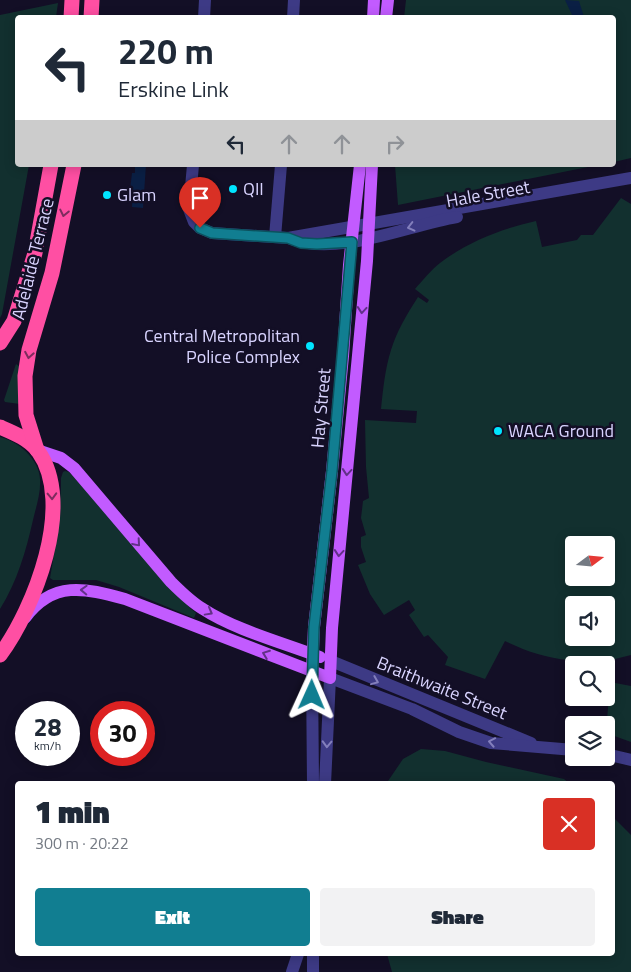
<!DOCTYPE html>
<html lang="en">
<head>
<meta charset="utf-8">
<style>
  body { margin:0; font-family:"Titillium Web",sans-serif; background:#f2f2f3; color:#1f2937; height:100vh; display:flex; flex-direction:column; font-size:19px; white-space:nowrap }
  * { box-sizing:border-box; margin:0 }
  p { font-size:16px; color:#747a83 }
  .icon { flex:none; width:28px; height:28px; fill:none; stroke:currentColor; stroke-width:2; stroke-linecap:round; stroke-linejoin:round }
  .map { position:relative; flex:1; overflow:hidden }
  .details { position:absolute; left:15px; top:781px; width:600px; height:175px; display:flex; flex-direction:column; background:#fff; border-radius:5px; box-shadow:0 2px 12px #0003 }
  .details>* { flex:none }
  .banner { position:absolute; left:15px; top:15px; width:601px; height:152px; border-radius:5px; box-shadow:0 2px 12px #0003; background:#fff; color:#1f2937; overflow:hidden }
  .needle { width:32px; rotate:74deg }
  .controls { position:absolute; left:565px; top:536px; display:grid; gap:10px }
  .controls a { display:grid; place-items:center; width:50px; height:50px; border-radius:5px; background:#fff; box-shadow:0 2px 12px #0003; font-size:25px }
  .speed { position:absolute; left:15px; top:701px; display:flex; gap:10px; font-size:25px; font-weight:700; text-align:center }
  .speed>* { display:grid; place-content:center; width:65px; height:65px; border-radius:50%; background:#fff; box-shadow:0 2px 12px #0003; line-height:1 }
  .speed small { font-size:12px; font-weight:400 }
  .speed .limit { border:8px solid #d22; background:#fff; color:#111 }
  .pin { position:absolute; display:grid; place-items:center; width:42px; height:42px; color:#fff; margin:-51px -21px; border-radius:50% 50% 50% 0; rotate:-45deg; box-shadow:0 0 5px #0007 }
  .pin .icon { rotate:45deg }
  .me { position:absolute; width:55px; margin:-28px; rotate:1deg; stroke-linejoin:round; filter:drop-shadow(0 0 4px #0008) }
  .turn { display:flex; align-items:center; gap:18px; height:105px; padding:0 20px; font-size:22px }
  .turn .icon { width:65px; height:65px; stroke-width:2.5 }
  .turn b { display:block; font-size:35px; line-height:42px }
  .lanes { display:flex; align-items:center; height:48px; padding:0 20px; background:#0003; justify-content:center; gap:25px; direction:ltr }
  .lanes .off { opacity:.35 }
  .round { display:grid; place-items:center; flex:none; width:52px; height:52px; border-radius:5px; background:#f2f2f3 }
  .headline { display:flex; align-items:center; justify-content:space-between; height:85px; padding:0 20px }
  h1 { font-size:30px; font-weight:800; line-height:38px }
  .button { display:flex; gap:10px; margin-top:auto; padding:10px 20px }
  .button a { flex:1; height:58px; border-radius:5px; background:#117e91; color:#fff; font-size:20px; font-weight:800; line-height:58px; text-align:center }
  .button a+a { background:#f2f2f3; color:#1f2937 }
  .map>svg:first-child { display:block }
</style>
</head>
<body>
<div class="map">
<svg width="631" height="972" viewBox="0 0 631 972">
  <rect width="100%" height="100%" fill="#130f26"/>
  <!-- green -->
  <g fill="#12302f" fill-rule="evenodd">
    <path d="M406,0H631V158L614,162V18H404Z"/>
    <path d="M58,3L56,17L18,18V165H29L2,314L0,318V15Z"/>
    <path d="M395,165H598L398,205Z"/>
    <path d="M621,198L631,204V655L595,664L594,665H574V672L569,671V660C546,658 526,651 505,641L485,679L445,665L448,657L428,635L424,637L409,615L415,610L409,600L384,615L370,594L358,565L366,562L361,547V537L366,535L361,518L363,501L369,498L366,467L365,420L416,423L417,411L381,409C383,390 385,369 391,350C397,331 407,314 418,297L427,303L429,300L415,289C423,280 431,270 440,263C469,241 501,229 536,221L542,247L577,240L581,235H593ZM574,545H606V578H574ZM574,605H606V638H574Z"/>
    <path d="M16,364L19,366L20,404L5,402L4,400Z"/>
    <path d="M0,437C18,441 39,459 40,479C41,493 36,507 33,520C26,551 17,582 0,609Z"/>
    <path d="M65,471L69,472L191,609L196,613L194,618L119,587L96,580H53L50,578L56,543L61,489V478L63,472Z"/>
    <path d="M610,682L631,686V742L606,733Z"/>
    <path d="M421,749L445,751L486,762L564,779L570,784H386L403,759Z"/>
    <path d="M613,817L631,835V972H392L387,954H612Z"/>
  </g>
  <!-- water -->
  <g fill="#0a1f44">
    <path d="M565,0L579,1L584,17H573Z"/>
    <path d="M135,165H146L143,208L132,207L133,190H130L132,173H135Z"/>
  </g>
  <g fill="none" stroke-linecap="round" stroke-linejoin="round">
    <!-- minor -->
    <g stroke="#3d3a85" stroke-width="12">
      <path d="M204,18L205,0"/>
      <path d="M293,18L294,0"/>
      <path d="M193,165L189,209L194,222L200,228L212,233L288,238L631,178"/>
      <path d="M275,237L281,165"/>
      <path d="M291,239C338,257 408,225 457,217"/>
      <path d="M331,661L531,743"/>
      <path d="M312,671L313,784"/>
      <path d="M606,754L631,760"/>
      <path d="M325,784L330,678L412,709L459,732L491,743L574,750"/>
      <path d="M313,954V972"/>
      <path d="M292,972L298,954"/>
    </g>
    <!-- major -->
    <g stroke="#c25bff" stroke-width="12">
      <path d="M373,18L374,0"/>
      <path d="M386,18L388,0"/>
      <path d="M37,450L61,458L74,468L171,582C181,592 191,602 203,609C235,630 284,643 320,657"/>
      <path d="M25,618C53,580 85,588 125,599L330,678L332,628L367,261L372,165"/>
      <path d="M312,671L314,627L332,471L343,356L349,265L360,165"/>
    </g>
    <!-- highway -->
    <g stroke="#ff4fa3" stroke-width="15">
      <path d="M71,18L72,0"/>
      <path d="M91,18L92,0"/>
      <path d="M0,343L14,321L35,253L51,165"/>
      <path d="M0,427C14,433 29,439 38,451C76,504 34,609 0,655"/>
      <path d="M37,450L26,415L25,376L29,350L52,273L74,165"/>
    </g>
  </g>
  <!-- one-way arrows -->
  <defs><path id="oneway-chevron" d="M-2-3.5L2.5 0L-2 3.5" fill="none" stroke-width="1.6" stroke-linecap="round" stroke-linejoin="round" transform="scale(1.25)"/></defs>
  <g stroke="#7d2c5e">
    <use href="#oneway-chevron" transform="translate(64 213) rotate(102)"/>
    <use href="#oneway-chevron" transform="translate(29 355) rotate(100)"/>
    <use href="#oneway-chevron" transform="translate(52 496) rotate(88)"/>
  </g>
  <g stroke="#837fbc">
    <use href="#oneway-chevron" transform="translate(411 227) rotate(166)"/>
    <use href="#oneway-chevron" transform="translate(375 681) rotate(22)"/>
    <use href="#oneway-chevron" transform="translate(492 742) rotate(-169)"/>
    <use href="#oneway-chevron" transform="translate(327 744) rotate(92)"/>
  </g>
  <g stroke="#623188">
    <use href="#oneway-chevron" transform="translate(362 310) rotate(95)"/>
    <use href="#oneway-chevron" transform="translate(347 472) rotate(95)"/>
    <use href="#oneway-chevron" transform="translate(137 543) rotate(49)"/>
    <use href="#oneway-chevron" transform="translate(339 553) rotate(95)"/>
    <use href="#oneway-chevron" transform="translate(84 590) rotate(-178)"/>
    <use href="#oneway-chevron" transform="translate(209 612) rotate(29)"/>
    <use href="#oneway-chevron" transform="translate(266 654) rotate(-159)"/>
  </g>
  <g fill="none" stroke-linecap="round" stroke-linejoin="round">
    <!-- route casing -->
    <g stroke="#0b525e" stroke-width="12">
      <path id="route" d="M200,228L212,233L288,238L301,243L317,244L352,242L332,471L314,627L312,695"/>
    </g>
    <!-- route -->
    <use href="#route" stroke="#117e91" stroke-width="9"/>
  </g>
  <!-- markers -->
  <g fill="#00e5ff" stroke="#130f26" stroke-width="2">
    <circle cx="233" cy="189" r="5"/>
    <circle cx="107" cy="195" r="5"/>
    <circle cx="310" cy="346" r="5"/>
    <circle cx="498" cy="431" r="5"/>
  </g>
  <g text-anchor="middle" stroke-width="5" stroke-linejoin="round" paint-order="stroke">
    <!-- poi labels -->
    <g font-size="18" fill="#d9d4ff" stroke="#130f26" text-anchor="start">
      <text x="243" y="195">QII</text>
      <text x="117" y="201">Glam</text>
      <text x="300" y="342" text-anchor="end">Central Metropolitan<tspan x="300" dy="21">Police Complex</tspan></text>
      <text x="508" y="437">WACA Ground</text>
    </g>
    <!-- street labels -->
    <g font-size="18" fill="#d9d4ff" stroke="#130f26">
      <text transform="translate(488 194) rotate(-10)" y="6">Hale Street</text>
      <text transform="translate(33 259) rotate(-76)" y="6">Adelaide Terrace</text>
      <text transform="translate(321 408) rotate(-85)" y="6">Hay Street</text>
      <text transform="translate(442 688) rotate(22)" y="6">Braithwaite Street</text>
    </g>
  </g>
</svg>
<div class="controls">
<a><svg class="needle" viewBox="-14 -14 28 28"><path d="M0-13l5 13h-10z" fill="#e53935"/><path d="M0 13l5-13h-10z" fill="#747a83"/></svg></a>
<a><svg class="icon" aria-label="sound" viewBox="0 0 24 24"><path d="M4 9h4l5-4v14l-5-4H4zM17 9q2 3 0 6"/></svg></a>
<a><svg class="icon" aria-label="search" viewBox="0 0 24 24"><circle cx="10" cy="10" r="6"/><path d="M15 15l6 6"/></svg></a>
<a><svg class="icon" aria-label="layers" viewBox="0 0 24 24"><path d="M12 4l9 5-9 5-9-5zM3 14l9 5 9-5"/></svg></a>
</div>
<div class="speed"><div>28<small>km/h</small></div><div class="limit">30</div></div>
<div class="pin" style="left:200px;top:228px;background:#d93025"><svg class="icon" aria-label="arrive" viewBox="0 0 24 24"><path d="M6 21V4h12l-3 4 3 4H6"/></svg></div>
<svg class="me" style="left:312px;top:695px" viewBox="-20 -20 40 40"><path d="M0-17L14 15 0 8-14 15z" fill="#117e91" stroke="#fff" stroke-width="4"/></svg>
<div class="banner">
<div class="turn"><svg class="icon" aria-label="left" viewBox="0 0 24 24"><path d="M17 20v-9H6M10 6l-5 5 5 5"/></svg><div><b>220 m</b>Erskine Link</div></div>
<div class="lanes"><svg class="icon" aria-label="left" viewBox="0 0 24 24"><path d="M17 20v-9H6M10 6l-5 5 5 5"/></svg><svg class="icon off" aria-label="ahead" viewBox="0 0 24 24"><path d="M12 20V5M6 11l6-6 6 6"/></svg><svg class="icon off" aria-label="ahead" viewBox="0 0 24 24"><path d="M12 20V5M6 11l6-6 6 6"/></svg><svg class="icon off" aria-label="right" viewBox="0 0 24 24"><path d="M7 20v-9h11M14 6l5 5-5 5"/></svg></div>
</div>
<section class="details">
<div class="headline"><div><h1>1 min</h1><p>300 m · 20:22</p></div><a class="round" style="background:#d93025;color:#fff"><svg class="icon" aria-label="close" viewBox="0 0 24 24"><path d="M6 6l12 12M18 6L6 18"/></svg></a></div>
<div class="button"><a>Exit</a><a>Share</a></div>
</section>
</div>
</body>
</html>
